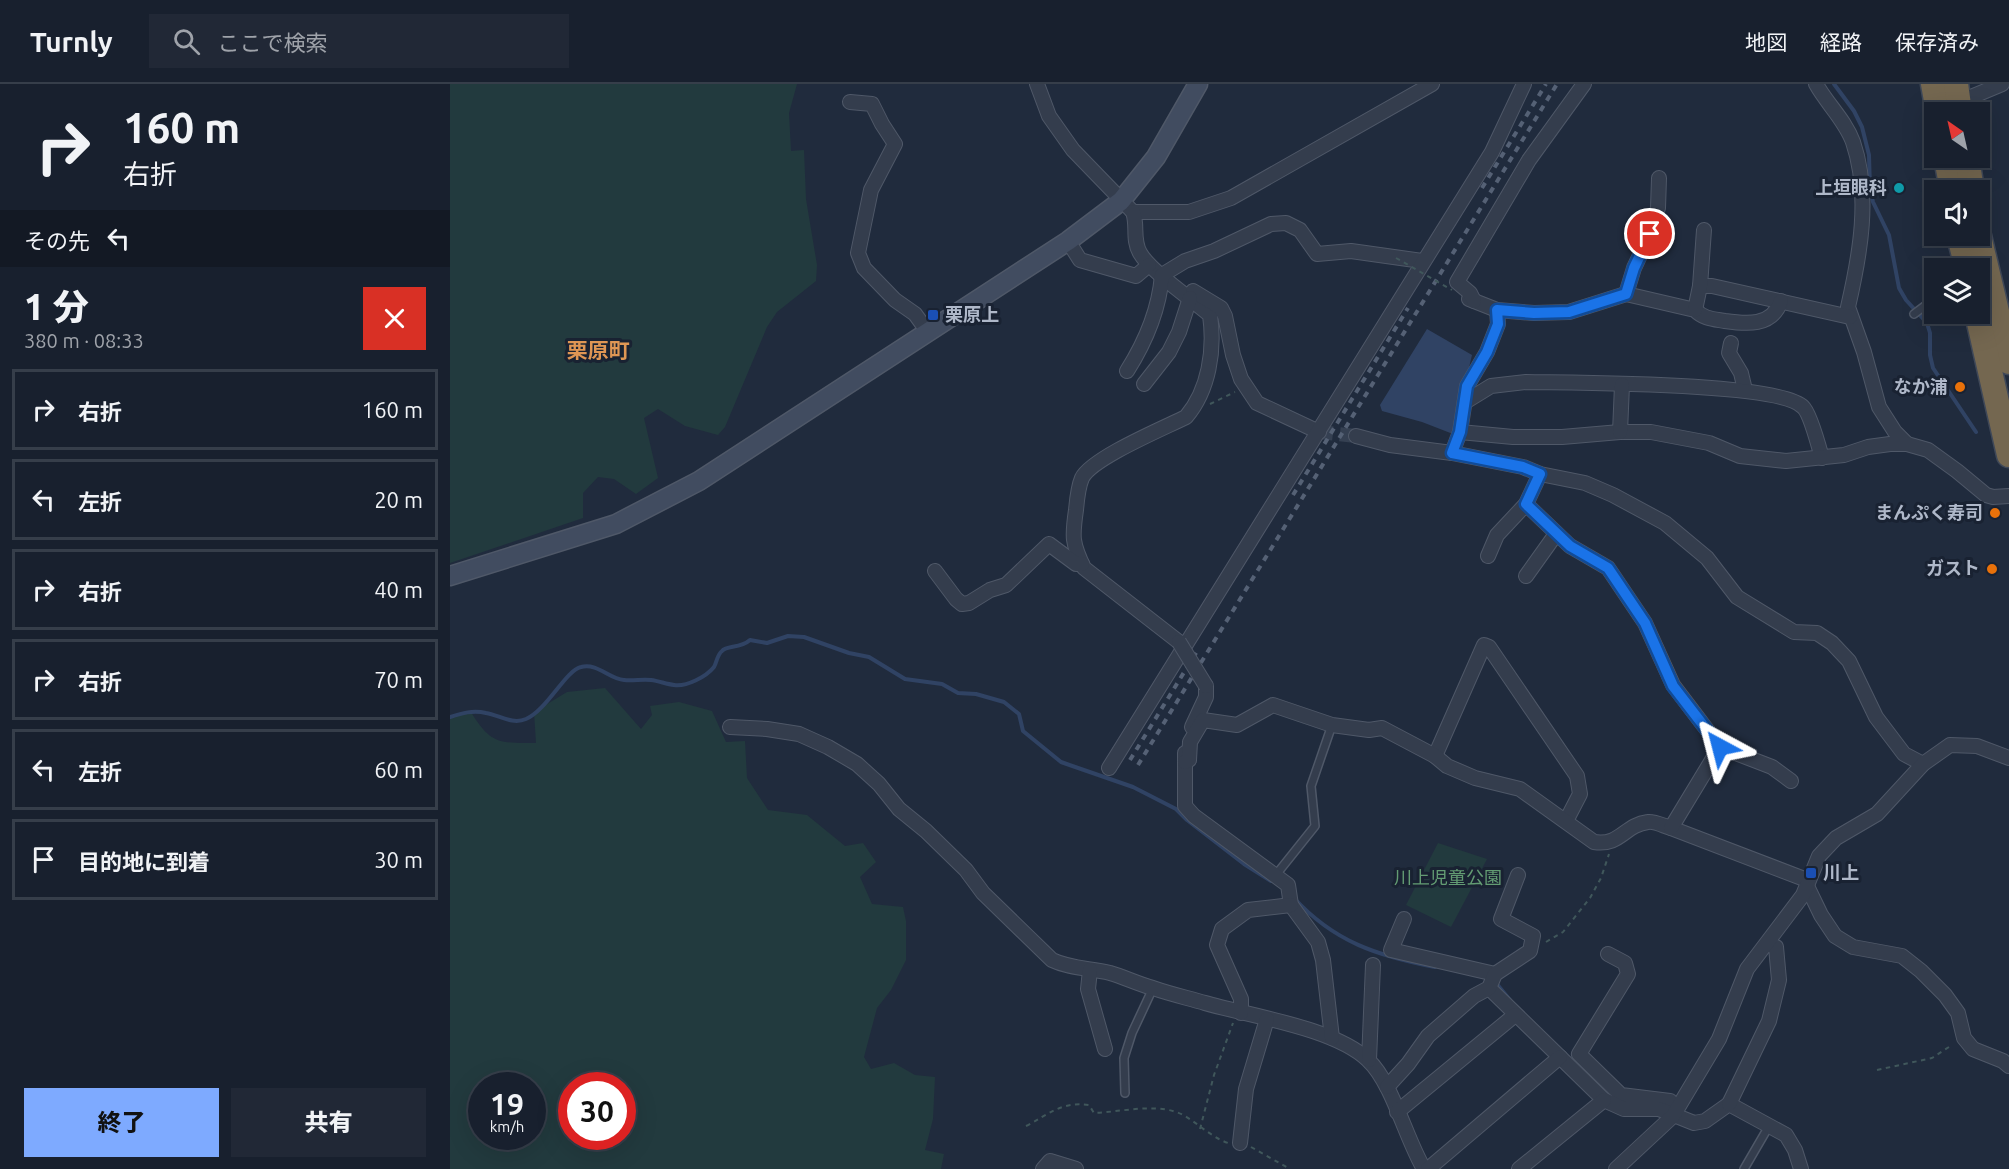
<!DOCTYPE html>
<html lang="ja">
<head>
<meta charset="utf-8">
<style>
  body { margin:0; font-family:Ubuntu,"Noto Sans JP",sans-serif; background:#212836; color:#f1f3f6; height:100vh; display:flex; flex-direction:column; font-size:22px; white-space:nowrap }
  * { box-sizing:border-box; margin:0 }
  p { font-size:20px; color:#9fa3aa }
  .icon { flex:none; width:33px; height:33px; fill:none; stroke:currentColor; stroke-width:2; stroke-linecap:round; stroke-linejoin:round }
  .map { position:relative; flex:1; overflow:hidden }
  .panel { display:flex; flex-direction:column; background:#18202e; width:450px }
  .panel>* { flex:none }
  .banner { background:#18202e; color:#f1f3f6; overflow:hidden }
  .needle { width:39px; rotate:326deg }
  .fabs { position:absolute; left:1474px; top:18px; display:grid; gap:12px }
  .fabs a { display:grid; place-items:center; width:66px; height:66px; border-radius:0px; background:#18202e; box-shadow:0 6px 24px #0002,0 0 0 2px #363e4a; font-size:30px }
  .speed { position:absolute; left:18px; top:988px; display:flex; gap:12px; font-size:30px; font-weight:700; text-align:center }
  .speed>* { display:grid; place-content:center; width:78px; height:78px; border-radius:50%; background:#18202e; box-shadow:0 6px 24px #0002,0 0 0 2px #363e4a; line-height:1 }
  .speed small { font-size:15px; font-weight:400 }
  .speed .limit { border:9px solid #d22; background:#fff; color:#111 }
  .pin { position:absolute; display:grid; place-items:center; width:51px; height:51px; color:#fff; margin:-26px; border:3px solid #fff; border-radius:50%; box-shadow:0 2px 6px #0007 }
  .me { position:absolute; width:66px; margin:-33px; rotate:322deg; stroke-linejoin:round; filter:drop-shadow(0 0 4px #0008) }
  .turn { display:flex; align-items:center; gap:21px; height:126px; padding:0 24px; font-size:27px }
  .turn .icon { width:78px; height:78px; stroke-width:2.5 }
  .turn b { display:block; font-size:42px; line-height:51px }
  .then { display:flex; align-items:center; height:57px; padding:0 24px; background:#0003; gap:12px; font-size:22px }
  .round { display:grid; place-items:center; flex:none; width:63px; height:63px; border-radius:0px; background:#212836 }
  .overview { display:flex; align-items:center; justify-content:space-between; height:102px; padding:0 24px }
  h1 { font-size:36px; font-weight:800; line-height:45px }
  .cta { display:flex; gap:12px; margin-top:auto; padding:12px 24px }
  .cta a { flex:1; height:69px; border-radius:0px; background:#7eaaff; color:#111; font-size:24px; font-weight:800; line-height:69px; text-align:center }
  .cta a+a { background:#212836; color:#f1f3f6 }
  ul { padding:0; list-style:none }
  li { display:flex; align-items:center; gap:18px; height:81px; margin:0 12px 9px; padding:0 12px; border:3px solid #363e4a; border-radius:0px }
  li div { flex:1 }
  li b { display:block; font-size:22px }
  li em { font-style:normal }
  header { display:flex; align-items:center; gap:36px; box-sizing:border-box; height:84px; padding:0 30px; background:#18202e; border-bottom:2px solid #363e4a }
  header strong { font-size:28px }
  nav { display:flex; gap:33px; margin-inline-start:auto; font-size:21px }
  .search { width:420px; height:54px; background:#212836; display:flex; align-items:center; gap:15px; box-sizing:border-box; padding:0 21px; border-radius:0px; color:#9fa3aa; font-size:22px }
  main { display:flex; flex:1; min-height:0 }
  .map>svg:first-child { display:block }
</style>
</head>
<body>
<header>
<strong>Turnly</strong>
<div class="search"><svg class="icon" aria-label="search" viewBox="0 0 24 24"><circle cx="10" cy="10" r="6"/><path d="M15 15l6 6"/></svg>ここで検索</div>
<nav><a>地図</a><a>経路</a><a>保存済み</a></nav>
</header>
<main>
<section class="panel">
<div class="banner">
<div class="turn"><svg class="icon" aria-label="right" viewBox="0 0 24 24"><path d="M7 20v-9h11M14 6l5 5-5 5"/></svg><div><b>160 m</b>右折</div></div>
<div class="then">その先<svg class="icon" aria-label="left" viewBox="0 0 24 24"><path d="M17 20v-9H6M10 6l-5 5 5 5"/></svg></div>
</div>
<div class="overview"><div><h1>1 分</h1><p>380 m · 08:33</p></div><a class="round" style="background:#d93025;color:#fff"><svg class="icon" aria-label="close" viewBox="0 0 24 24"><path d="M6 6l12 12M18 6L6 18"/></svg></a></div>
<ul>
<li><svg class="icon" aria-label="right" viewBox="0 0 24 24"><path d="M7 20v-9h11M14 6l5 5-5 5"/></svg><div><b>右折</b></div><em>160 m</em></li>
<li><svg class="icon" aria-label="left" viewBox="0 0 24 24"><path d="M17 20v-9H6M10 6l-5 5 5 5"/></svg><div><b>左折</b></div><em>20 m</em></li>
<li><svg class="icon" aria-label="right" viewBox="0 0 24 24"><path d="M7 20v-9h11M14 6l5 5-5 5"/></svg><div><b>右折</b></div><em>40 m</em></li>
<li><svg class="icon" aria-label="right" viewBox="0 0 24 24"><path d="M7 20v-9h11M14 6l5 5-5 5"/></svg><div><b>右折</b></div><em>70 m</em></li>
<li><svg class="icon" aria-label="left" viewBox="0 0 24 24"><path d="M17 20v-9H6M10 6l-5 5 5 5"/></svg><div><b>左折</b></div><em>60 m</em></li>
<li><svg class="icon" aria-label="arrive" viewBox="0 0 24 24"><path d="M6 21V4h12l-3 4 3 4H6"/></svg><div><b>目的地に到着</b></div><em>30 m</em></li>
</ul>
<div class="cta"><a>終了</a><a>共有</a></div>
</section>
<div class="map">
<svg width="1559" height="1085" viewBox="0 0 1559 1085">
  <rect width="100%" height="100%" fill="#202b3d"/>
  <!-- green -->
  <g fill="#223a3e" fill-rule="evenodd">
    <path d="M0,0H347L339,29L341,67L354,66L356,115L367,181L366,197L327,228L317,243L275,343L268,351L235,342L208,325L194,334L208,394L186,410L164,395L148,393L133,409V434L0,479Z"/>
    <path d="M155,604L191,645L202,631L200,622L229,618L262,627L276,658L295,657L297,694L318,726L357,731L395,762L413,759L426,778L410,793L422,820L453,823L456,837V876L441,906L427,924L414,973L421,985L444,979L465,991L485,993L483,1035L475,1066L494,1070L491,1085H0V632L21,628C41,661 50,659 86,659L84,628L117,608ZM32,1002H82V1053H32ZM122,1002H172V1053H122Z"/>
    <path d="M988,759L1037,775L1001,843L956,821Z"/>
  </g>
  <!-- water -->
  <path fill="#304364" d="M977,245L1022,271L1003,350L972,338L932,327L930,321Z"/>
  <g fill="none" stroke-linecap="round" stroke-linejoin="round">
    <!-- stream -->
    <g stroke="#304364" stroke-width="4">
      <path d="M1384,0L1404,27L1412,43L1419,71L1420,105L1423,118L1439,151L1449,204L1456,216L1477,239L1480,249V271L1483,284L1526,348"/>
      <path d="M0,633C12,629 23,626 36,629C49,631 62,641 76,635C97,626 116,586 131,583C148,579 159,595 174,596C183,597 192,595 201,596C209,597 216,600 224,601C236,603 256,593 264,583C267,578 267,571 272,567C277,561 290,565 300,556L317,559L338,552L354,553L399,569L419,573L455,595L492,600L508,609L526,610L554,618L569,630L573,647L611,678L683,703L726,725L737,736L794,780L821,797"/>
      <path d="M844,814C884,858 928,872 985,883"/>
      <path d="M1046,899L1060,916"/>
    </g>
    <!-- street-tunnel -->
    <path stroke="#354052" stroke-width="14" stroke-dasharray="14 7" stroke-linecap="butt" d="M869,348L906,352"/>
    <!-- lane casing -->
    <g stroke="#4f5868" stroke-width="10">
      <g id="lane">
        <path d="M1464,230L1476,221"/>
        <path d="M825,792L865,742L861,702L882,641"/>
        <path d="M675,1009L674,974L682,949L703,904"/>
        <path d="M1294,1085L1319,1042"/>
      </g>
    </g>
    <!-- street casing -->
    <g stroke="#4f5868" stroke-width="16">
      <g id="street">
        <path d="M587,0L599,32L623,66L683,128H739L781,114L982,0"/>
        <path d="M1366,0C1377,20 1395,36 1403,58C1421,111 1410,171 1398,223L1414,268L1429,323L1445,348L1457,360"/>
        <path d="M400,18L422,20L432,40L445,60L421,106L408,169L414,184L445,216L465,230L478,248"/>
        <path d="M1509,18L1552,0"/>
        <path d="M683,128C688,142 682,155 690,169C700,187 743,216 760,231C765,266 759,306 736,333C714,344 642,374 632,394C628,403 627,415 626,426C622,453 622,459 634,484L729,558"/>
        <path d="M618,157L630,176L686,192L699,181"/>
        <path d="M1250,202H1262L1400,233"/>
        <path d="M743,207L771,224L775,232L783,271L791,295L807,319L869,348"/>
        <path d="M1176,210L1184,184L1200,150L1208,124L1209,94"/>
        <path d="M1019,215L1047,226L1084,229L1119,228L1176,210L1245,226C1254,235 1263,235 1275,237C1296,240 1322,243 1331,217"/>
        <path d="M1024,217L1020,209L1007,198L1079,76L1134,0"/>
        <path d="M1245,226L1250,202L1254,146"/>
        <path d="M1281,259L1279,269L1291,289L1295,306"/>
        <path d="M677,287C696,257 709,227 712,191L735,177L764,167L821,140L836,139L850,146L867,170L901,167L972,177"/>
        <path d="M694,300L719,268L729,248L740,214"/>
        <path d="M1015,318L1041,302L1076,298C1120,299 1330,298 1353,323C1360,329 1369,363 1372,374"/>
        <path d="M1010,348L1063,353H1112L1170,348H1201L1259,359L1290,372L1336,377L1394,371L1418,363L1440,360H1457L1478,366L1507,387L1536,411L1543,413L1559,412"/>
        <path d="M1170,348L1172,301"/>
        <path d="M906,352L940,361L1002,369L1073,383L1090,390L1135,399L1163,411L1215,439L1257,474L1287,513L1344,548L1367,549L1382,559L1399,577L1426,633L1454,670L1473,680"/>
        <path d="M1002,369L1010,348L1017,302L1037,268L1048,240L1047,226"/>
        <path d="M1076,420L1120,462L1158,484L1195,539L1223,601L1270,663L1322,683L1341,697"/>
        <path d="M1038,472L1047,451L1076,420L1090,390"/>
        <path d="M485,487L506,515L512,520L519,519L540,506L556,501L599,460L626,480H632"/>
        <path d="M1076,492L1106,450"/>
        <path d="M280,643L317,645L349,650L378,663L407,680L429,700L449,725L476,747L516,786L533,809L602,876C621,885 640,884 660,889C674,893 688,900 703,904C720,910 738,914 755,919C800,932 885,944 918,976C942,998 956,1055 974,1085"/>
        <path d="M742,643L756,613V602"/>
        <path d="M735,669V722L744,732L838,801L841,821L868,858L873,876L882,954"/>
        <path d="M985,672L1034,561L1039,563L1127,692L1130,710L1116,737"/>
        <path d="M735,678L739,676L740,658L753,636L787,641L823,621L882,641L919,646L932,644L985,672L997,682L1025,694L1070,705L1144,758C1171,762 1174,741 1198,738C1204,737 1214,742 1221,744L1357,796"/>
        <path d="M659,684L1042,68L1074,0"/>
        <path d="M1221,744L1270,663"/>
        <path d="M1357,802L1371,831L1385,852L1403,863L1452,872L1471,887L1495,911L1508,929L1514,954L1523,965L1553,977L1559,982"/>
        <path d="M954,835L941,866L1045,890"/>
        <path d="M1158,870L1175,879L1178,890L1129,970L1171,1011L1220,1017L1223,1032"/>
        <path d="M640,886L638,905L655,965"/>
        <path d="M1039,904L1154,1016L1174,1025H1209L1244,1039L1255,1037L1279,1020L1336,1051L1345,1066L1351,1085"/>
        <path d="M791,929V915L767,861L772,845L798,826L841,821"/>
        <path d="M919,976L923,881"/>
        <path d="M937,1003L958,980L978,952L1024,912L1039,904L1045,890L1080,867L1083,852L1051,835L1068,791"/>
        <path d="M1279,1020L1319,937L1329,896L1326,863L1318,860"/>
        <path d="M947,1028L1065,931"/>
        <path d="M790,1059L796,1005L817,935"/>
        <path d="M593,1085L600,1077L626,1085"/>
        <path d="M978,1085L1110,973"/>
        <path d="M1069,1085L1154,1016"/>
        <path d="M1166,1085L1223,1032L1269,955L1297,885L1353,811L1369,772L1386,754L1427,730L1473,680L1500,661L1527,662L1559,674"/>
      </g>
    </g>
    <!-- secondary casing -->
    <g stroke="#4f5868" stroke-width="21">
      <path id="secondary" d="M0,492L166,440L249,397L618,157L671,117L706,73L748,0"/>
    </g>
    <!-- highway casing -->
    <g stroke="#3f4858" stroke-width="27">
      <g id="highway">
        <path d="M1483,0L1488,28"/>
        <path d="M1506,0L1510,28"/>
        <path d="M1496,74L1502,106"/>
        <path d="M1517,74L1522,106"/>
        <path d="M1509,152L1517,184"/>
        <path d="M1529,152L1559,278"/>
        <path d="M1527,230L1559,371"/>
      </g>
    </g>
    <!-- path -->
    <g stroke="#40575b" stroke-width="2" stroke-dasharray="4.5 4.5" stroke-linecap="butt">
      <path d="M760,320L785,308"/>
      <path d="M1096,858L1113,848L1140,814L1151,794L1159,770"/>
      <path d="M1427,986L1482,974L1502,961"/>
      <path d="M576,1042C599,1030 612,1017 639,1021L644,1029C671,1028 709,1018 733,1031C749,1040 761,1053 778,1059"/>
      <path d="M750,1045L764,991L783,939"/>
      <path d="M801,1063L840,1085"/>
    </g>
    <!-- lane -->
    <use href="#lane" stroke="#343d4d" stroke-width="7"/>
    <!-- street -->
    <use href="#street" stroke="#343d4d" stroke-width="14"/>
    <!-- secondary -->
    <use href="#secondary" stroke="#414c60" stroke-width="18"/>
    <!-- highway -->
    <use href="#highway" stroke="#746750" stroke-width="24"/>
    <!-- rail -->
    <g stroke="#556175" stroke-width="4" stroke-dasharray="6 6" stroke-linecap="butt">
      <path d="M1032,104L1096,0"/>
      <path d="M843,411L958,224"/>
      <path d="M680,676L749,564"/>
      <path d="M688,681L1107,0"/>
    </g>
    <!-- street-bridge casing -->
    <g stroke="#4f5868" stroke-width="16" stroke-linecap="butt">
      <path id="street-bridge" d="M729,558L756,602"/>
    </g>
    <!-- path-bridge -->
    <path stroke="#40575b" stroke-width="2" stroke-dasharray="4.5 4.5" stroke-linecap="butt" d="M946,174L1002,206"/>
    <!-- street-bridge -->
    <use href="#street-bridge" stroke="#343d4d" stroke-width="14"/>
  </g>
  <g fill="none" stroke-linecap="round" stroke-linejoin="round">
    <!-- route casing -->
    <g stroke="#114b97" stroke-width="15">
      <path id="route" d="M1200,150L1184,184L1176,210L1119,228L1084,229L1047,226L1048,240L1037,268L1017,302L1010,348L1002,369L1073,383L1090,390L1076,420L1120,462L1158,484L1195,539L1223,602L1270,663"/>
    </g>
    <!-- route -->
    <use href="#route" stroke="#1a73e8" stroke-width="10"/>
  </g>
  <!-- markers -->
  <circle fill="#0f9aa8" stroke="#192232" stroke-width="2" cx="1449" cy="104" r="6"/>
  <g fill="#1a4fb4" stroke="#192232" stroke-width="2">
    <rect x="477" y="225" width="12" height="12" rx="3"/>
    <rect x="1355" y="783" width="12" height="12" rx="3"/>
  </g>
  <g fill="#e8710a" stroke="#192232" stroke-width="2">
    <circle cx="1510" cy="303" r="6"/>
    <circle cx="1545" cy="429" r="6"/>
    <circle cx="1542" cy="485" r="6"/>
  </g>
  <g text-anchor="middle" stroke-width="6" stroke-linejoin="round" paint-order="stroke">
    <!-- poi labels -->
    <g font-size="18" font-weight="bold" fill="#afb8c9" stroke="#192232" text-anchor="end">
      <text x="1437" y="110">上垣眼科</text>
      <text x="495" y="237" text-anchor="start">栗原上</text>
      <text x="1498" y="309">なか浦</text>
      <text x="1533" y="435">まんぷく寿司</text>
      <text x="1530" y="491">ガスト</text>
      <text x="1373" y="795" text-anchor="start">川上</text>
    </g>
    <!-- park labels -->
    <g font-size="18" fill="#639c73" stroke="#192232">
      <text x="998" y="800">川上児童公園</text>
    </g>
    <!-- quarter labels -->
    <g font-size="21" font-weight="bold" fill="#df9654" stroke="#192232">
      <text x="148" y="274">栗原町</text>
    </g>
  </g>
</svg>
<div class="fabs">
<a><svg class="needle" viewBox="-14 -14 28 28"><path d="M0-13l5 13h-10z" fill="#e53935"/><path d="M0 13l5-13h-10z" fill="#9fa3aa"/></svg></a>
<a><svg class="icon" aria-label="sound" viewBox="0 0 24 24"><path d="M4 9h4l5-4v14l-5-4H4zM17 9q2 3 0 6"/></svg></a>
<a><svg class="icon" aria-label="layers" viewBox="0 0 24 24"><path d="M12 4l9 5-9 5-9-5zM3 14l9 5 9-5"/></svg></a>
</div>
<div class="speed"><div>19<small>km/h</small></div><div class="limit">30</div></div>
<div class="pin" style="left:1200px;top:150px;background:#d93025"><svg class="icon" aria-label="arrive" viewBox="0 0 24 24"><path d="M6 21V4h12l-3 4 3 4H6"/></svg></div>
<svg class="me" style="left:1270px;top:663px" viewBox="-20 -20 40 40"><path d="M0-17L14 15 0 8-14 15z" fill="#1a73e8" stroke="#fff" stroke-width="4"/></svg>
</div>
</main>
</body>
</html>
